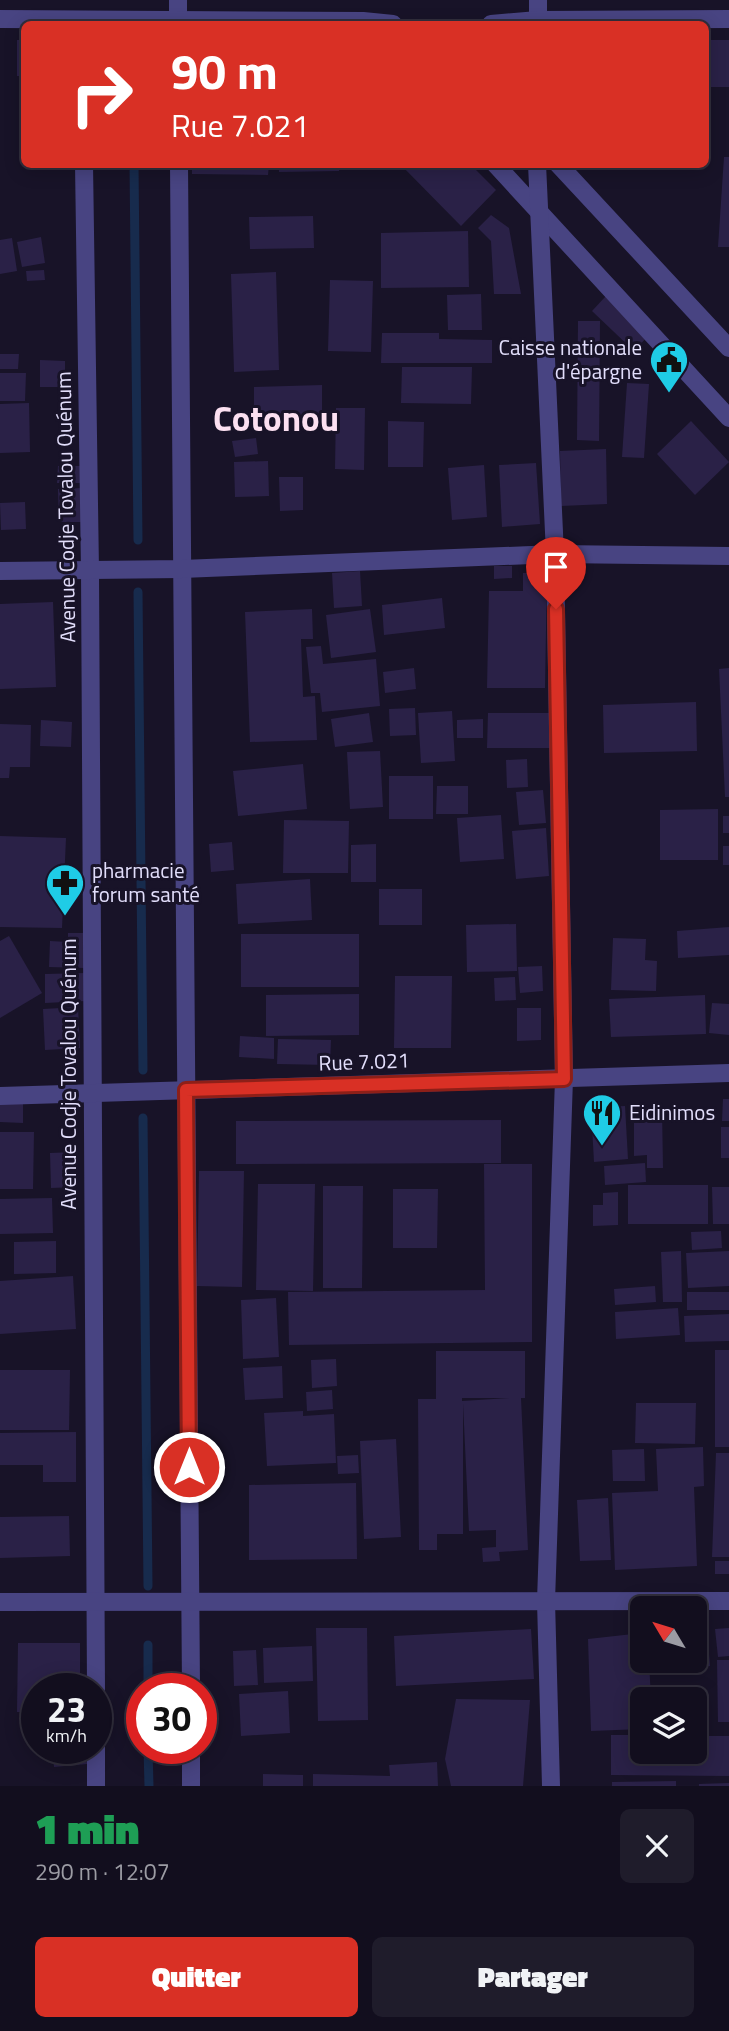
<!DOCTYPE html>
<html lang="fr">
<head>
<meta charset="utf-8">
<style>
  body { margin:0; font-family:"Titillium Web",sans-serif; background:#1f1c2b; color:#f1f3f6; height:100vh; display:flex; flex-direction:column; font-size:26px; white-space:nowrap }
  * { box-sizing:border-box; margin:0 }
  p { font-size:23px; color:#9c9ca4 }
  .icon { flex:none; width:38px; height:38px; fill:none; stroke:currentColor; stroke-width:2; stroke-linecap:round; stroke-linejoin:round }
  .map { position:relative; height:1786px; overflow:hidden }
  .sheet { display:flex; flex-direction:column; background:#120e1e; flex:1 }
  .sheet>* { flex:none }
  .hud { position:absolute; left:21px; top:21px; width:688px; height:147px; border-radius:10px; box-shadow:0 4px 18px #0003,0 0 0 2px #312e3c; background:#d93025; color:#fff; overflow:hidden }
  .needle { width:46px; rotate:308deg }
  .tools { position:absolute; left:630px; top:1596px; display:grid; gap:14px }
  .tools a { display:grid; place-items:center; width:77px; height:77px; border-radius:10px; background:#120e1e; box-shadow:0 4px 18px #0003,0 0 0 2px #312e3c; font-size:35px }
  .speed { position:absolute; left:21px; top:1673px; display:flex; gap:14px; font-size:35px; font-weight:700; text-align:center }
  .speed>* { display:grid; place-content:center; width:91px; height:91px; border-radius:50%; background:#120e1e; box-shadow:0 4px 18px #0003,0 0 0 2px #312e3c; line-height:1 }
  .speed small { font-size:18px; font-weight:400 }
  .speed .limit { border:10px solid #d22; background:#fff; color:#111 }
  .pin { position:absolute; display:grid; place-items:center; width:60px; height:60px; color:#fff; margin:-72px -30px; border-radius:50% 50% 50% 0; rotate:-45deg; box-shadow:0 0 7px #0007 }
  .pin .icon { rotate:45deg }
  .me { position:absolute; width:77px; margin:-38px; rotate:0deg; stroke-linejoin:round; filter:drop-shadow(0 0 5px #0008) }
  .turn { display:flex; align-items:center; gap:24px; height:147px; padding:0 35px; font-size:32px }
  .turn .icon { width:91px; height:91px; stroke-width:2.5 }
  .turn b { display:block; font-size:49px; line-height:60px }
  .round { display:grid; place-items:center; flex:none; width:74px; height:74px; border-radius:10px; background:#1f1c2b }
  .headline { display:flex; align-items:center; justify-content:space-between; height:119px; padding:0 35px }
  h1 { font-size:42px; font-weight:800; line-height:52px; color:#1e9e55 }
  .action { display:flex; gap:14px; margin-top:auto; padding:14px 35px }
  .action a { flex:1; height:80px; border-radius:10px; background:#d93025; color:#fff; font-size:28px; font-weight:800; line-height:80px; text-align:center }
  .action a+a { background:#1f1c2b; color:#f1f3f6 }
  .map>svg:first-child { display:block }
</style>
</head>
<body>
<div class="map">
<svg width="729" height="1786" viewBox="0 0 729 1786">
  <rect width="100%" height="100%" fill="#181328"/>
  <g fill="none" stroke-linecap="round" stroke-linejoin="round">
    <!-- stream -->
    <g stroke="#172b4d" stroke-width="9">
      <path d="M134,164L138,540"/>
      <path d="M138,592L143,1070"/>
      <path d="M143,1118L148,1586"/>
      <path d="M148,1645V1689"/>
      <path d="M148,1748L149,1786"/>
    </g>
  </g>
  <!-- building -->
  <g fill="#2a2147" fill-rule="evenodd">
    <rect x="17" y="40" width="7" height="36"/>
    <rect x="705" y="40" width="24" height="47"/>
    <path d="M724,157H729V247H718Z"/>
    <path d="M192,164H269L268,175L192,174Z"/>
    <path d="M279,164H339V171L279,172Z"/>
    <path d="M400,164H470L496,190L461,226Z"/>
    <path d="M491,215L509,228L521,294H494L491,241L478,228Z"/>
    <path d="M313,216L314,248L250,249L249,217Z"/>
    <path d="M468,231L469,287L381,288V233Z"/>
    <path d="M41,237L45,263L22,267L17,242Z"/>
    <path d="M12,238L17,271L0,274V240Z"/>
    <path d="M44,270L45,280L27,281L26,271Z"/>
    <path d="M276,272L279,370L234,372L231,274Z"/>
    <path d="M330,280L373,281L371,352L328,351Z"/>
    <path d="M481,294L482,330H448L447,295Z"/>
    <path d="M606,296L648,336L634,351L592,311Z"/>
    <path d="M578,321H600L599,441L577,440Z"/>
    <path d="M382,333H439V339L492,340V363H381Z"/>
    <path d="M0,354H19L18,369H0Z"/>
    <path d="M40,360L65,361V387H40Z"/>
    <path d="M402,367H472L471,404L401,403Z"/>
    <path d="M0,373H26L25,401H0Z"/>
    <path d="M627,383L649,384L644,458L622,457Z"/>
    <path d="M322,385V422L254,424V387Z"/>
    <path d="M29,403L30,452L0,453V404Z"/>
    <path d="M336,408H365L364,470L335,469Z"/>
    <path d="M388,421L424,422L423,467H388Z"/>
    <path d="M691,421L729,462L695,495L657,454Z"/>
    <path d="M256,438L258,454L235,457L232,441Z"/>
    <path d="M606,449L607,504L561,506L560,451Z"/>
    <path d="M268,461L269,496L235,497L234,462Z"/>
    <path d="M536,463L540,524L502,527L499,465Z"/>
    <path d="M484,465L487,517L452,520L448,468Z"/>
    <path d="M58,466H86L85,483H57Z"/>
    <path d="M279,477H303V510L280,511Z"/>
    <path d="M83,488L84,522H59L58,489Z"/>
    <path d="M25,502L26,529L1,530L0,503Z"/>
    <path d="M494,566H512V578L494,579Z"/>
    <path d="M360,571L362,606L334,608L332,573Z"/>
    <path d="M523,573H547L545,688H487L489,591H523Z"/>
    <path d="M442,598L445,628L384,635L382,605Z"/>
    <path d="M53,602L56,687L0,689V604Z"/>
    <path d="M312,609L313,639H301L303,697L315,696L317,740L250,742L245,612Z"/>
    <path d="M370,609L376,652L331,658L326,615Z"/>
    <path d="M321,646L323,664L376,659L380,706L322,712L320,693H311L306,647Z"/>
    <path d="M414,668L416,689L385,693L383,672Z"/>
    <path d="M729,668V797H725L719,669Z"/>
    <path d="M696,702L697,751L604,753L603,705Z"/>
    <path d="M415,708L416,735L390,736L389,709Z"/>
    <path d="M452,711L455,761L421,763L418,713Z"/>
    <path d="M369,713L373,742L335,747L331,719Z"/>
    <path d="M488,713H551V748H487Z"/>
    <path d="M483,719V738H457V720Z"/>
    <path d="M41,720L72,722L71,747L40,746Z"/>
    <path d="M0,724L31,725L30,767H10L9,778H0Z"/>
    <path d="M380,751L383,807L350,809L347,752Z"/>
    <path d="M527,759L528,787L507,788L506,760Z"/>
    <path d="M303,764L307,809L238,816L233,771Z"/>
    <rect x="389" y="776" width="44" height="43"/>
    <path d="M437,786H468V814H436Z"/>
    <path d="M543,790L546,823L519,825L516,792Z"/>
    <path d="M718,809V860H660V810Z"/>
    <path d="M501,815L504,859L460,862L457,818Z"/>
    <rect x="723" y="816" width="6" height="17"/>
    <path d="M284,820L349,821L348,873H283Z"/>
    <path d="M546,828L549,876L516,879L512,831Z"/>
    <path d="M0,836L66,838L62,928L0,927Z"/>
    <path d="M232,842L234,870L211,872L209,844Z"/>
    <path d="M376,844V882H351V845Z"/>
    <rect x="723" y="846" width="6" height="19"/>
    <path d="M310,879L312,920L238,924L236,884Z"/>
    <rect x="379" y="889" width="43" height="36"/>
    <path d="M516,924L517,971L467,972L466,925Z"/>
    <path d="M729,927V955L678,958L677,931Z"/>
    <path d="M68,933H86L84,968L49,967L50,941L68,942Z"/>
    <rect x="241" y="934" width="118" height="53"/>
    <path d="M9,936L42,993L0,1018V941Z"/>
    <path d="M613,938L646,939L645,960L657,961L656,991L611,990Z"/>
    <path d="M542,966L543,991L520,993L518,967Z"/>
    <path d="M85,973L86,1001L45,1003V974Z"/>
    <path d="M395,976H452L451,1048H394Z"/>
    <path d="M515,977L516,1000L495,1001L494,978Z"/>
    <path d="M359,994V1035L266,1036V995Z"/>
    <path d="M705,995L706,1034L611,1037L609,999Z"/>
    <path d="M712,1003L729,1004V1035L709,1033Z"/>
    <path d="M78,1007L80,1048L45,1050L43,1009Z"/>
    <path d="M517,1008H541V1040L517,1041Z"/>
    <path d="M240,1036L274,1038V1059L239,1057Z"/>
    <path d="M278,1039L331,1040L330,1065L277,1064Z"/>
    <path d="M723,1099H729V1121H722Z"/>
    <path d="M0,1103L23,1104V1123L0,1122Z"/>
    <path d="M625,1106L628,1159L594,1162L591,1108Z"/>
    <path d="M634,1109H662L663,1168H647V1155L634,1156Z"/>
    <path d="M501,1120V1163L236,1164V1121Z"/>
    <rect x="721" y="1127" width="8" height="31"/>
    <path d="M0,1132H34L33,1189H0Z"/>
    <path d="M75,1152L76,1187L51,1188L50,1153Z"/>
    <path d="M645,1163L646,1182L605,1185L604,1166Z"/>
    <path d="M484,1164H532V1342L289,1345L288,1292L485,1290Z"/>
    <path d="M199,1171H244L242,1287L197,1286Z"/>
    <path d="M258,1184H315L313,1291L256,1290Z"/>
    <rect x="628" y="1185" width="80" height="39"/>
    <path d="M323,1186H363L362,1288H323Z"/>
    <path d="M712,1187H729V1224H713Z"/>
    <path d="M393,1189H438L437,1248H393Z"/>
    <path d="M618,1192V1225L593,1226V1205H603V1193Z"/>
    <path d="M52,1198L53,1233L0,1234V1199Z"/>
    <path d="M721,1231L722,1248L692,1250L691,1232Z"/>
    <path d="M56,1241V1273L14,1274V1242Z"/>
    <path d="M681,1251L682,1302H663L661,1252Z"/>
    <path d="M729,1251V1286L688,1288L686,1253Z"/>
    <path d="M73,1276L76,1329L0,1334V1281Z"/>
    <path d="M655,1286L656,1302L615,1305L614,1289Z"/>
    <rect x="687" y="1292" width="42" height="18"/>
    <path d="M276,1298L279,1357L243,1359L241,1300Z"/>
    <path d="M678,1308L680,1335L616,1339L615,1312Z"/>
    <path d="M729,1314V1341L685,1342L684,1316Z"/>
    <rect x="715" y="1350" width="14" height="97"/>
    <path d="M436,1351H525V1398H521L528,1550L499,1552L500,1561L483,1562L482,1548L496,1547V1530L469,1531L463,1403V1534H437V1550H419L418,1399H436ZM462,1398H509L462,1401Z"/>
    <path d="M336,1359L337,1386L312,1388L311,1360Z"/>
    <path d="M282,1366L283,1398L245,1400L243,1368Z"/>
    <path d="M0,1370H70L69,1430H0Z"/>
    <path d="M332,1390L333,1409L307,1411L306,1392Z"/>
    <path d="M636,1403H696L695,1444L635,1443Z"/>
    <path d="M303,1411V1416L334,1414L336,1463L267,1466L264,1413Z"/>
    <path d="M76,1432V1482H43V1465H0V1433Z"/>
    <path d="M396,1439L401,1537L364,1539L360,1441Z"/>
    <path d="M703,1447L704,1486L694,1487L697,1566L615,1570L612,1493L658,1491L656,1449Z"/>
    <path d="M644,1449L645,1481H613L612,1450Z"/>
    <path d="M716,1453H729V1557H712Z"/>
    <path d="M358,1455L359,1473L338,1474L337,1456Z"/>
    <path d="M356,1483L357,1559L249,1560V1485Z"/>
    <path d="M608,1498L611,1560L580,1561L577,1500Z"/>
    <path d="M69,1516L70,1556L0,1558V1517Z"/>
    <rect x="715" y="1561" width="14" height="13"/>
    <path d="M316,1628H367L368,1720L318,1721Z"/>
    <path d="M729,1628V1656L718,1657L715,1629Z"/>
    <path d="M531,1629L534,1679L396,1686L394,1636Z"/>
    <path d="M707,1630L710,1666L657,1671L656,1661H695V1631Z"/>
    <path d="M642,1633V1661H649L651,1699H642V1729L591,1731L588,1639Z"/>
    <path d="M18,1643H80V1689H37V1712H17Z"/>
    <path d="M312,1646L313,1681L264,1683L263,1648Z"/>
    <path d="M256,1650L258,1685L234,1686L233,1651Z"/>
    <path d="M717,1660H729V1722H718Z"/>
    <path d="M288,1691L290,1733L241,1736L239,1694Z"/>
    <path d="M456,1699L530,1700L523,1786H451L445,1759Z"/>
    <path d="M611,1735H642V1752H695V1736H729V1776L611,1775Z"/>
    <path d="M86,1749L87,1764L54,1767L53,1751Z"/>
    <path d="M437,1762L438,1786H313V1774L390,1776L389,1765Z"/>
    <path d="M263,1774L303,1775V1786H263Z"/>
    <path d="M676,1781V1786H612V1782Z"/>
    <path d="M729,1783V1786H699V1784Z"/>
  </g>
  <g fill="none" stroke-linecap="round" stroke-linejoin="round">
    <!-- minor -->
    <g stroke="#484482" stroke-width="18">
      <path d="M178,0V24"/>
      <path d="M538,0V24"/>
      <path d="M0,19L363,21L393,24"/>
      <path d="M491,24L538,20L729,19"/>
      <path d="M84,164L90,571L96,1689"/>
      <path d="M179,164L191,1689"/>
      <path d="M495,164L729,418"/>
      <path d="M537,164L555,554L564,1079L546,1601L551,1786"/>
      <path d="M558,164L729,348"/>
      <path d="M0,571L182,569L555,554L729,556"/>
      <path d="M0,1096L729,1073"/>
      <path d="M0,1602L729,1601"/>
      <path d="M96,1748V1786"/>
      <path d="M191,1748V1786"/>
    </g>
  </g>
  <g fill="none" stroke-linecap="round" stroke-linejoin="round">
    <!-- route casing -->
    <g stroke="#8d1f18" stroke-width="18">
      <path id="route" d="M189,1467L186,1090L564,1079L556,609"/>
    </g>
    <!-- route -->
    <use href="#route" stroke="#d93025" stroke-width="12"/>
  </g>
  <!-- icons -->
  <defs>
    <g id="civic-pin" transform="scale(2.0125)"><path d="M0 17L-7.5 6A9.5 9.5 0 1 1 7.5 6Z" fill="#1fcce6" stroke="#181328"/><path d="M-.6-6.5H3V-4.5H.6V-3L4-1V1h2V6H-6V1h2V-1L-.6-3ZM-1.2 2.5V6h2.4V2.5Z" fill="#111"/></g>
    <g id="pharmacy-pin" transform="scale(2.0125)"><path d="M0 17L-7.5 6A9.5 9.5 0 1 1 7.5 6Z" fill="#1fcce6" stroke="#181328"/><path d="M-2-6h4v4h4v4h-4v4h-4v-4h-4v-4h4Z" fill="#111"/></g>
    <g id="restaurant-pin" transform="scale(2.0125)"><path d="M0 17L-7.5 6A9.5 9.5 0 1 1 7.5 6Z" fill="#1fcce6" stroke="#181328"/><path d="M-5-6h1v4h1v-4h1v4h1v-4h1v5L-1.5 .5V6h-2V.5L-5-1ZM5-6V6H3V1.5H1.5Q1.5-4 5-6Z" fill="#111"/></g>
  </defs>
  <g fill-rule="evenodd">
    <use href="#civic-pin" x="669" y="360"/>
    <use href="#pharmacy-pin" x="65" y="883"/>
    <use href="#restaurant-pin" x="602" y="1113"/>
  </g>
  <g text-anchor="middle" stroke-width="6" stroke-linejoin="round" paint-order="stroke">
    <!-- poi labels -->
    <g font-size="21" fill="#e2defb" stroke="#181328" text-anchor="start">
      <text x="642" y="355" text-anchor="end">Caisse nationale<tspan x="642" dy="24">d'épargne</tspan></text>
      <text x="92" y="878">pharmacie<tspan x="92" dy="24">forum santé</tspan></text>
      <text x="629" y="1120">Eidinimos</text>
    </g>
    <!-- street labels -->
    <g font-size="21" fill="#e2defb" stroke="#181328">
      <text transform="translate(66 507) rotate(-91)" y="7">Avenue Codje Tovalou Quénum</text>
      <text transform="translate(364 1062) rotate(-2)" y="7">Rue 7.021</text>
      <text transform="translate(69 1074) rotate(-90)" y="7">Avenue Codje Tovalou Quénum</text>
    </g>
    <!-- town labels -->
    <g font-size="35" font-weight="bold" fill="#fce0f1" stroke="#181328">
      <text x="276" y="431">Cotonou</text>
    </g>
  </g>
</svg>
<div class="tools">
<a><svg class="needle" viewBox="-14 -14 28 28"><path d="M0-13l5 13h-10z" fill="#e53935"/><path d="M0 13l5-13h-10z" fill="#9c9ca4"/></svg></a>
<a><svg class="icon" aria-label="layers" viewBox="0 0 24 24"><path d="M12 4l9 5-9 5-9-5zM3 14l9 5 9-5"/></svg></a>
</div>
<div class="speed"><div>23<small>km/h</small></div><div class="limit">30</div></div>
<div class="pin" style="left:556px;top:609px;background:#d93025"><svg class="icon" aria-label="arrive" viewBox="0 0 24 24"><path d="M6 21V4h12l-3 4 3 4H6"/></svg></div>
<svg class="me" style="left:189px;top:1467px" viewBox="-20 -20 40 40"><circle r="17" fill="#d93025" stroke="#fff" stroke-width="3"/><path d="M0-11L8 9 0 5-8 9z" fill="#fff"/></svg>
<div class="hud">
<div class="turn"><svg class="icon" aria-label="right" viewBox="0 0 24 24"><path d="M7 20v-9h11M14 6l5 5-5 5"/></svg><div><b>90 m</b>Rue 7.021</div></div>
</div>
</div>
<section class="sheet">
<div class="headline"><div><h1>1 min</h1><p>290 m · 12:07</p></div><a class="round"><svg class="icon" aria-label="close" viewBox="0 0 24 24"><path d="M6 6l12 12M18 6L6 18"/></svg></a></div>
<div class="action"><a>Quitter</a><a>Partager</a></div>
</section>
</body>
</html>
